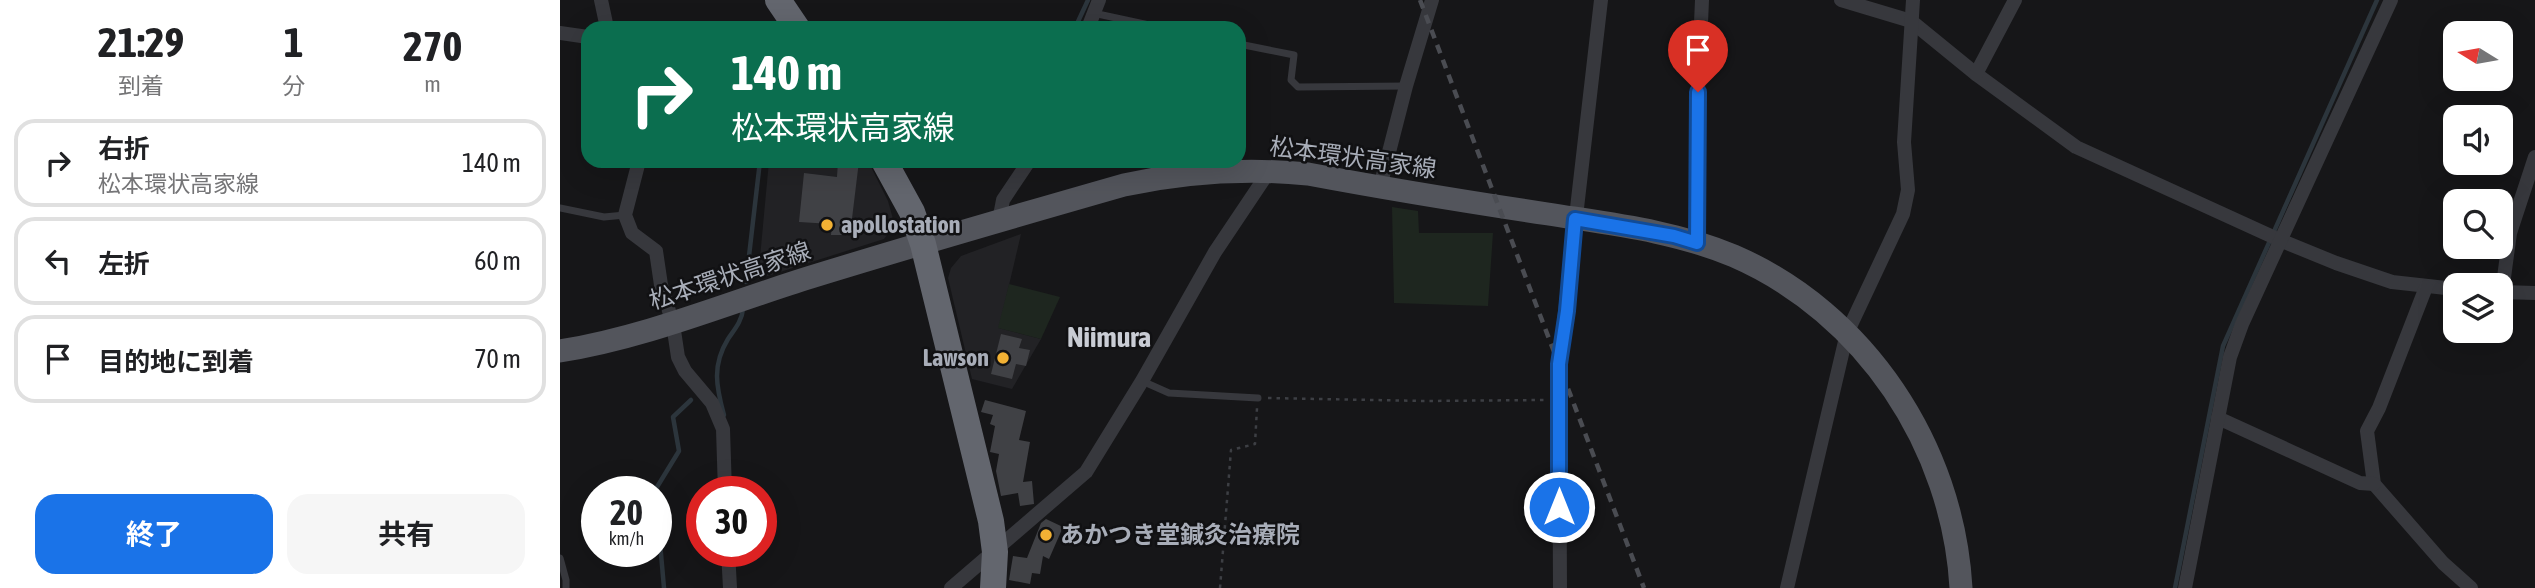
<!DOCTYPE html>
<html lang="ja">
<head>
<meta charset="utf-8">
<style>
  body { margin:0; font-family:"Asap Condensed","Noto Sans JP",sans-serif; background:#f6f6f6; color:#202124; height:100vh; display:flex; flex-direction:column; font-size:26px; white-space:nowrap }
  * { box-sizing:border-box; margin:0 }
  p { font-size:23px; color:#757577 }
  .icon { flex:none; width:38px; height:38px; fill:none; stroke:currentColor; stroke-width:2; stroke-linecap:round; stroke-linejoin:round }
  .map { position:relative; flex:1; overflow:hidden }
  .panel { display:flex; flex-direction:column; background:#fff; width:560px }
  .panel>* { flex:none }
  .guide { position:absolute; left:21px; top:21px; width:665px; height:147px; border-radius:21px; box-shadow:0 7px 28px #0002; background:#0b6e4f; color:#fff; overflow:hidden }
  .needle { width:46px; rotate:281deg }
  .fabs { position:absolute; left:1883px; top:21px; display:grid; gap:14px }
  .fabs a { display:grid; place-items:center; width:70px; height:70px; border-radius:14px; background:#fff; box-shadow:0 7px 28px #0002; font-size:35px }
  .speed { position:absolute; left:21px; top:476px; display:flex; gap:14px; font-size:35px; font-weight:700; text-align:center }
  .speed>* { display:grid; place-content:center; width:91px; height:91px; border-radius:50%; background:#fff; box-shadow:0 7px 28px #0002; line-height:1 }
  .speed small { font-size:18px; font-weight:400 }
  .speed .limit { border:10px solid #d22; background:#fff; color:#111 }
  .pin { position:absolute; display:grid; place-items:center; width:60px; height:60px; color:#fff; margin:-72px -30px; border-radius:50% 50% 50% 0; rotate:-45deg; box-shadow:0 0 7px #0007 }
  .pin .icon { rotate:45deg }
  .me { position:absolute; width:77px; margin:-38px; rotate:0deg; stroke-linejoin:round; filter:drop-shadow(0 0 5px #0008) }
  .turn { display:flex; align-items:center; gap:24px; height:147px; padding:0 35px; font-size:32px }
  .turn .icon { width:91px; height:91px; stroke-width:2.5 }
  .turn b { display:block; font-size:49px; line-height:60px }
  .eta { display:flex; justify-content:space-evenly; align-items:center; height:119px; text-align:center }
  .eta b { font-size:42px; font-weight:700; line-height:49px }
  .action { display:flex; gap:14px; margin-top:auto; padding:14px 35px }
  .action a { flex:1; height:80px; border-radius:21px; background:#1a73e8; color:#fff; font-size:28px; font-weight:700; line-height:80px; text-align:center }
  .action a+a { background:#f6f6f6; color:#202124 }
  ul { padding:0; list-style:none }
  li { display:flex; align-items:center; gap:21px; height:88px; margin:0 14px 10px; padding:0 21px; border:4px solid #e0e0e0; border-radius:21px }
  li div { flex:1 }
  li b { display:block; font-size:26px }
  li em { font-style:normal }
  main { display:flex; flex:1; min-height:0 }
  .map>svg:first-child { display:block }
</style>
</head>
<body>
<main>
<section class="panel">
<div class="eta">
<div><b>21:29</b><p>到着</p></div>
<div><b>1</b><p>分</p></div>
<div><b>270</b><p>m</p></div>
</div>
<ul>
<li><svg class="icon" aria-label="right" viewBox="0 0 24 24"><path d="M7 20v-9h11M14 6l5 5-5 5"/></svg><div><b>右折</b><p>松本環状高家線</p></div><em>140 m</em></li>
<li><svg class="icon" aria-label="left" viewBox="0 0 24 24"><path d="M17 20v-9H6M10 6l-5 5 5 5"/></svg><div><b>左折</b></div><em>60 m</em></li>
<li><svg class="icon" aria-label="arrive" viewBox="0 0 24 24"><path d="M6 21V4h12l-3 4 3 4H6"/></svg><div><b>目的地に到着</b></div><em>70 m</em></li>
</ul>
<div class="action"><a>終了</a><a>共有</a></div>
</section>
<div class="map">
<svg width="1975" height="588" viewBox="0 0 1975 588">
  <rect width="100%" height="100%" fill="#161618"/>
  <!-- built -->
  <g fill="#222225">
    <path d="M209,161H308L328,201L333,219L331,230L324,239L198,279Z"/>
    <path d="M461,234L439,328L481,339L452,389L412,379L388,278L391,268L401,256Z"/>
  </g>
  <!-- green -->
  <g fill="#1e261f">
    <path d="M832,207L858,211L859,233H933L928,306L834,303Z"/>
    <path d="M449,284L500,297L481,339L438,328Z"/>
  </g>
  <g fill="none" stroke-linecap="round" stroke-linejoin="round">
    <!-- stream -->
    <g stroke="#2c353c" stroke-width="4.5">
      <path d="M515,28L528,0"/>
      <path d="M186,282L200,161"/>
      <path d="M164,415C156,386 152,365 168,339C174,330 182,321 183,309"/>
      <path d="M172,479V492"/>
      <path d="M94,492L119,451L113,417L131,400"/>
      <path d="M96,497L104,588"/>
      <path d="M1615,588L1663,346L1817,0"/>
    </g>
  </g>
  <!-- building -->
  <g fill="#404145">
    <path d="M278,161H299L290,235H271L272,224L239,222L244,173L277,177Z"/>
    <path d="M441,334L462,339L459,348L470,350L466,366L456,364L452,379L431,374Z"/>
    <path d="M425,400L466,411L459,440L470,442L463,482L472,481L474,504L460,506L458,493L441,496L436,471L439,454L430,452L435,426L430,424L433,415L421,412Z"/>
    <path d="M486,519L503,527L489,559L483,556L480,574L472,573L470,584L449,580L453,556L467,558L481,523Z"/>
  </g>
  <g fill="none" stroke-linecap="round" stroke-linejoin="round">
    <!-- path -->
    <g stroke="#3d3f44" stroke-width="2.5" stroke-dasharray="3.5 5" stroke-linecap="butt">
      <path d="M708,398L864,401L985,400"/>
      <path d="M660,588L671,450L695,444L697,408"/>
    </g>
    <!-- lane -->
    <g stroke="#37383d" stroke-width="7">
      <path d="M533,13L603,28"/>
      <path d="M679,44L734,55L731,80L738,87L846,86"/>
      <path d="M0,208L44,217L65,215"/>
      <path d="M582,381L609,393L698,398"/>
      <path d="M0,558L6,580V588"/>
    </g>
    <!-- street -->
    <g stroke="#37383d" stroke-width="14">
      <path d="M41,0L47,28"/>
      <path d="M1281,0L1351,21L1416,74L1516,147L1722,241L1776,263L1832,282L1895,289"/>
      <path d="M528,28L539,0"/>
      <path d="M0,33L28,37"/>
      <path d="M1416,74L1455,0"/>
      <path d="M79,161L65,215L72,233L96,251L101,285L113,324L118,357L125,371L152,403L163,429L165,492"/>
      <path d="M820,187L846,86L872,0"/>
      <path d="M439,221L443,200L469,161"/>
      <path d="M1137,243V115L1142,0"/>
      <path d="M1866,287L1819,408L1807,431L1814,484L1883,563L1911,588"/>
      <path d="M1941,292L1975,293"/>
      <path d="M1942,292L1950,233L1975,157"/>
      <path d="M1658,418L1800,483L1814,484"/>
      <path d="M168,551L170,588"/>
      <path d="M391,588L526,472L582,381L655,252L710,170"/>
      <path d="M1000,588L999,364L1041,0"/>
      <path d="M1227,588L1287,333L1343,214L1348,190L1344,142L1353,0"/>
      <path d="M1625,588L1670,357L1682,324L1831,0"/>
    </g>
    <!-- primary -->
    <path stroke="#53555c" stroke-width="23" d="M0,351C87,337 167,303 251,277C355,245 459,215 564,185C625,172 686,168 748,174C828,189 908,202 988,214C1051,224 1115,231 1174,256C1305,313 1393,446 1401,588"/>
    <!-- highway -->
    <g stroke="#63666e" stroke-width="26">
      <path d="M218,0L237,28"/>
      <path d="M324,161L352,212L363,244L431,521L435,552L433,588"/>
    </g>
    <!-- rail -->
    <path stroke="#4a4c52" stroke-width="4.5" stroke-dasharray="9 7" stroke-linecap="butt" d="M860,0L1084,588"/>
  </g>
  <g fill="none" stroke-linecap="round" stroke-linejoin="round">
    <!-- route casing -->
    <g stroke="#114b97" stroke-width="18">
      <path id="route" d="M999,507V364L1007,311L1015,219L1114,236L1137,243L1138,92"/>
    </g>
    <!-- route -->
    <use href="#route" stroke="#1a73e8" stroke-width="12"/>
  </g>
  <!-- markers -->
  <g fill="#f2b134" stroke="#111113" stroke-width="2.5">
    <circle cx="267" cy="225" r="7"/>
    <circle cx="443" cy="358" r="7"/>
    <circle cx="486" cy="535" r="7"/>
  </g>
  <g text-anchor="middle" stroke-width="5" stroke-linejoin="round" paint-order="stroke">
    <!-- street labels -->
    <g font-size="24" fill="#a8adb8" stroke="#111113">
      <text transform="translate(793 158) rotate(8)" y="8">松本環状高家線</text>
      <text transform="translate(170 276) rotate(-18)" y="8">松本環状高家線</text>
    </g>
    <!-- poi labels -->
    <g font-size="24" font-weight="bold" fill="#a8adb8" stroke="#111113" text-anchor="start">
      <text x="281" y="233">apollostation</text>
      <text x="429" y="366" text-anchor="end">Lawson</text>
      <text x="500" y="543">あかつき堂鍼灸治療院</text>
    </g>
    <!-- quarter labels -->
    <g font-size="28" font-weight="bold" fill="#c9ccd4" stroke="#111113">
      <text x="549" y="347">Niimura</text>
    </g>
  </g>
</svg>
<div class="fabs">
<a><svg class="needle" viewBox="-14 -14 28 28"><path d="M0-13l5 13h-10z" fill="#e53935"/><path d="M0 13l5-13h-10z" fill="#757577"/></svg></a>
<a><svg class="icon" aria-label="sound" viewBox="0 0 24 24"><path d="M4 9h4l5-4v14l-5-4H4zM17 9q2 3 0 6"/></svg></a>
<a><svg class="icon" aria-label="search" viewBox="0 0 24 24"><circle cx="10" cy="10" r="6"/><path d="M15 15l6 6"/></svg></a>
<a><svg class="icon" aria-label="layers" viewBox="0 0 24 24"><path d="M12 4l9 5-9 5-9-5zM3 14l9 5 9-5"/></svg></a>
</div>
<div class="speed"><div>20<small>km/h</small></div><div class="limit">30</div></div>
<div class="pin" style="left:1138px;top:92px;background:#d93025"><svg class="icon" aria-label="arrive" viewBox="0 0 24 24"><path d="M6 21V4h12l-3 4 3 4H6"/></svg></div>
<svg class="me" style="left:999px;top:507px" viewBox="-20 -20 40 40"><circle r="17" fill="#1a73e8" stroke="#fff" stroke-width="3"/><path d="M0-11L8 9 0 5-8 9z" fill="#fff"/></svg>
<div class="guide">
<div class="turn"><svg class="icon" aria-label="right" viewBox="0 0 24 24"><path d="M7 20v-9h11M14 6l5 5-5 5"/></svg><div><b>140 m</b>松本環状高家線</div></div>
</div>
</div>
</main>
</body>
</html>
